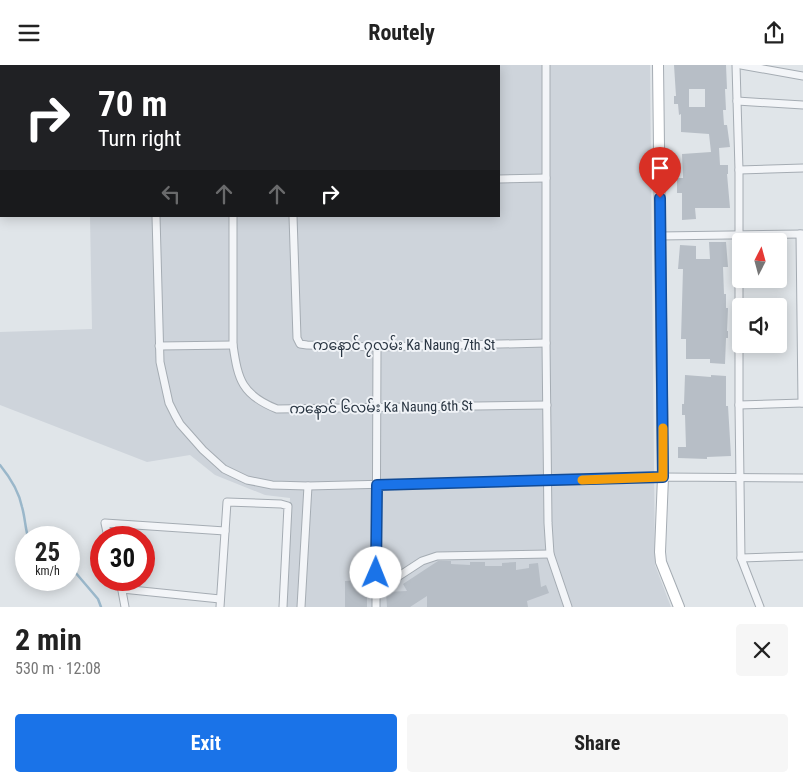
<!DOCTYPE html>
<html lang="en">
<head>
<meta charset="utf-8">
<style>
  body { margin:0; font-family:"Roboto Condensed","Noto Sans Myanmar",sans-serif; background:#f6f6f6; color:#222; height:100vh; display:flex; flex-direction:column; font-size:19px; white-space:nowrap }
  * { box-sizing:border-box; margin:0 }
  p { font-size:16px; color:#767676 }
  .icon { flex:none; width:28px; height:28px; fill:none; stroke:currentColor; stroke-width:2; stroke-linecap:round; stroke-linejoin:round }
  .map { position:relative; height:542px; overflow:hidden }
  .panel { display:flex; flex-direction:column; background:#fff; flex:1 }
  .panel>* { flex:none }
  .hud { position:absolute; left:0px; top:0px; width:500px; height:152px; box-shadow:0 2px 12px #0003; background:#202124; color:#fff; overflow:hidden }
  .needle { width:32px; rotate:6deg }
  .buttons { position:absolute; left:732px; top:168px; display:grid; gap:10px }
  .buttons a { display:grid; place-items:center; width:55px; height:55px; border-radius:5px; background:#fff; box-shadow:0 2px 12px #0003; font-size:25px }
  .speed { position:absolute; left:15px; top:461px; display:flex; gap:10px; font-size:25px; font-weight:700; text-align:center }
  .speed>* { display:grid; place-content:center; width:65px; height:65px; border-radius:50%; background:#fff; box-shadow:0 2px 12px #0003; line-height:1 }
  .speed small { font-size:12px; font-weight:400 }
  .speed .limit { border:8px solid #d22; background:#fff; color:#111 }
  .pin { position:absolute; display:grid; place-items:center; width:42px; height:42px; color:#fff; margin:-51px -21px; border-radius:50% 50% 50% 0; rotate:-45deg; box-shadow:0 0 5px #0007 }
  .pin .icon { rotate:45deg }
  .me { position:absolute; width:55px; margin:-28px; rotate:1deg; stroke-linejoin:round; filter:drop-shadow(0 0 4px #0008) }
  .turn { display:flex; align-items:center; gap:18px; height:105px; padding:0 15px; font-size:22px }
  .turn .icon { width:65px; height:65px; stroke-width:2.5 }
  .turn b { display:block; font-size:35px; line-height:42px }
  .lanes { display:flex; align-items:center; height:48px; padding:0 15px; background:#0003; justify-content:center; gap:25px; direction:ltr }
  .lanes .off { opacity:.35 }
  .round { display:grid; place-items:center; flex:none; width:52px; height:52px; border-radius:5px; background:#f6f6f6 }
  .overview { display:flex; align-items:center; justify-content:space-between; height:85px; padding:0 15px }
  h1 { font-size:30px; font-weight:700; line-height:38px }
  .button { display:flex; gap:10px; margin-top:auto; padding:10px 15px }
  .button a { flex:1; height:58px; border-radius:5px; background:#1a73e8; color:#fff; font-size:20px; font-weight:700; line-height:58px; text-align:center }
  .button a+a { background:#f6f6f6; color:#222 }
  header { display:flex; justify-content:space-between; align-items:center; height:65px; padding:0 15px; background:#fff; font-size:22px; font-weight:700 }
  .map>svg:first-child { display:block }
</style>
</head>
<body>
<header><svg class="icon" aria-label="menu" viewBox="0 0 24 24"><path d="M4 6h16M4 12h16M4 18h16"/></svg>Routely<svg class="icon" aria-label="share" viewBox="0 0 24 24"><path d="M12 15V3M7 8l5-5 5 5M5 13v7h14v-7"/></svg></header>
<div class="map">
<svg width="803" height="542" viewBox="0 0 803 542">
  <rect width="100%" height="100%" fill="#e0e5e9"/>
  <!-- built -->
  <path fill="#ced4db" d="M88,0H650L655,500L671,542H287L290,433L265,430L215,410L190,390L147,397L0,340V267L92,264L90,151H499V1Z"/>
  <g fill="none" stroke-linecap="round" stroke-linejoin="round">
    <!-- stream -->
    <g stroke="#9ab7ca" stroke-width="2.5">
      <path d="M49,1V0"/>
      <path d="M0,105H1"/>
      <path d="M0,400C9,411 19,427 22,442C25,452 25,462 28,472"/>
      <path d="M69,500L98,534L101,542"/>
    </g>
  </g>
  <!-- building -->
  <g fill="#b7bec6" fill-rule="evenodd">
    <path d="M674,0H726L727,24H725L726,45H723L724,60H727L730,82L719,83L720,100H728V109H727L730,143H695L696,154L682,155V128H677V113H683L682,89L711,87L709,69L681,67V49L679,50L678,39H674V31H676ZM689,24H705V42H689Z"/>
    <path d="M709,177H726L728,202H723L724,229H726V243H728L727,266H728V273H726L725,299L710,298V294H686V274H681L683,204H678L680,180L696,181V194H710Z"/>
    <path d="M685,310L711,312V310L726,311V341H728L731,391L707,392V394L678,393V382H686L685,350H682V339H684Z"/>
    <path d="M438,496H451V499L470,500V497H485V501H502V498L516,497V505L529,503V499L538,498L541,522L546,520L549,528L527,536L528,542H427V531L410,542H387L386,527L407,526L403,519Z"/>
    <path d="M367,515V542H345V516Z"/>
  </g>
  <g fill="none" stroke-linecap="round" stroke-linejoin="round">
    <!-- street casing -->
    <g stroke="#a5acb3" stroke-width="9">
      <g id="street">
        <path d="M254,0L255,1"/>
        <path d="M407,0V1"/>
        <path d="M469,0V1"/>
        <path d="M546,0V278L548,458L550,489L568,542"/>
        <path d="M736,0L739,105V340L741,493L760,542"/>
        <path d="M741,0L803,11"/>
        <path d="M28,1V0"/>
        <path d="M156,1V0"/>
        <path d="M737,36L803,40"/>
        <path d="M0,64H1"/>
        <path d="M739,105L803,103"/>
        <path d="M499,114L546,113"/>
        <path d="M156,151L160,297L169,338L175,350L180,359L203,385L224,404L247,415L272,420L308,421L663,412L803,413"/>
        <path d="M233,151V280C238,315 242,330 277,344L547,340"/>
        <path d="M293,151L297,273L300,279L307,280L377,282L546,278"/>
        <path d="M800,169L802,338"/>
        <path d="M660,171L803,169"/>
        <path d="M159,281L233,280"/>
        <path d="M739,340L803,338"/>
        <path d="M108,472L105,458L225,466"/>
        <path d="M741,493L803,491"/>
        <path d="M120,515L125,542"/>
        <path d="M122,524L220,534"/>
        <path d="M376,526L422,496L437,491L550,489"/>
        <path d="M220,542L227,437L281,439L288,441L283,542"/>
        <path d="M301,542L308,421"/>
        <path d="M376,542L377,282"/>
      </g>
    </g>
    <!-- secondary casing -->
    <g stroke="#a5acb3" stroke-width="12">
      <path id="secondary" d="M658,0L663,412L660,487L661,497L679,542"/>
    </g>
    <!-- street -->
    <use href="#street" stroke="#f3f5f8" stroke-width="7"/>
    <!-- secondary -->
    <use href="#secondary" stroke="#fff" stroke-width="10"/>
  </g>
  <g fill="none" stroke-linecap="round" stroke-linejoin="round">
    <!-- route casing -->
    <g stroke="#114b97" stroke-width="12">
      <path id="route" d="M376,508L377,420L663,412L660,133"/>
    </g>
    <!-- route -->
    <use href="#route" stroke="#1a73e8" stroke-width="9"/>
    <!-- slow -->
    <path stroke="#f59e0b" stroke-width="9" d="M582,415L663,412V363"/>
  </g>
  <g text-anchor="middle" stroke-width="4" stroke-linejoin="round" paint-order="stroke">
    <!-- street labels -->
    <g font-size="14" fill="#283441" stroke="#f0f3f7">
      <text x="404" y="285">ကနောင် ၇လမ်း Ka Naung 7th St</text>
      <text transform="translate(381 342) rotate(-1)" y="5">ကနောင် ၆လမ်း Ka Naung 6th St</text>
    </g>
  </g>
</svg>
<div class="buttons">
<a><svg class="needle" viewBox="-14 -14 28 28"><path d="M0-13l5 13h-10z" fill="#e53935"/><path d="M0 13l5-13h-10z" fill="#767676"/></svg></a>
<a><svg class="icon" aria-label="sound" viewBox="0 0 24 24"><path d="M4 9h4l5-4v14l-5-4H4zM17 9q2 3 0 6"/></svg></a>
</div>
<div class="speed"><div>25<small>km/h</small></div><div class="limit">30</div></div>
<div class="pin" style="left:660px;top:133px;background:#d93025"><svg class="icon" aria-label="arrive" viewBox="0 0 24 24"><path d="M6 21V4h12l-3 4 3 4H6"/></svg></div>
<svg class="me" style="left:376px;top:508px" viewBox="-20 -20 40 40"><circle r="19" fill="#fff"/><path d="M0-13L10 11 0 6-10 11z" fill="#1a73e8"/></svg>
<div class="hud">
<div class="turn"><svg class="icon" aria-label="right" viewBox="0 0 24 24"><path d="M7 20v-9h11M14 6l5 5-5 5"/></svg><div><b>70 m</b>Turn right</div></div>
<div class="lanes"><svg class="icon off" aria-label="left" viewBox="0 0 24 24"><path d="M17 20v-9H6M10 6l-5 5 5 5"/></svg><svg class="icon off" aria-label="ahead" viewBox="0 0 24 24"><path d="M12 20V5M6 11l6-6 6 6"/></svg><svg class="icon off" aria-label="ahead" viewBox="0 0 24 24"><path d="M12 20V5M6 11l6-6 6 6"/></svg><svg class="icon" aria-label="right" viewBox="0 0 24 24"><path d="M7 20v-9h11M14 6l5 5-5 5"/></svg></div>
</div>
</div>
<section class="panel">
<div class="overview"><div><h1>2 min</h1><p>530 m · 12:08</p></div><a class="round"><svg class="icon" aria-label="close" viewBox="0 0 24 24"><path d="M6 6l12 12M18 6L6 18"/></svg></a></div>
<div class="button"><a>Exit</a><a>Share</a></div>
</section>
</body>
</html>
